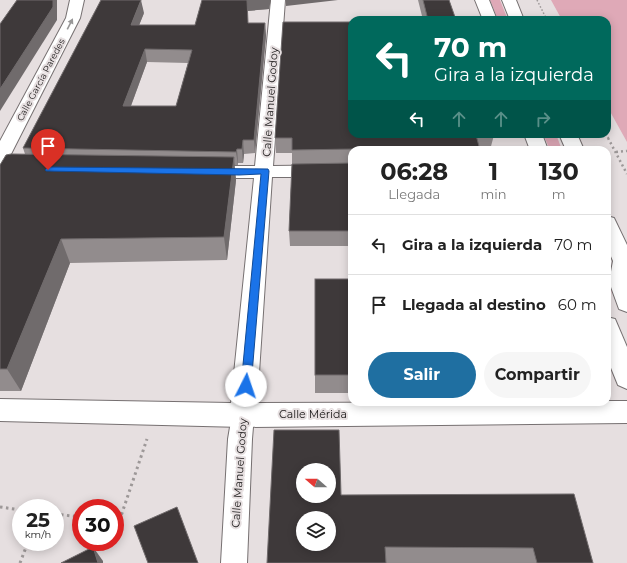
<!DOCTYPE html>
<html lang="es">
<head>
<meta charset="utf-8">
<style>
  body { margin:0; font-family:Montserrat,sans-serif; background:#f6f6f6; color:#222; height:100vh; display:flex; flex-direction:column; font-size:15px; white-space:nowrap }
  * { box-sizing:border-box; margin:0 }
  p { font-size:13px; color:#767676 }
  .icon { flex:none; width:22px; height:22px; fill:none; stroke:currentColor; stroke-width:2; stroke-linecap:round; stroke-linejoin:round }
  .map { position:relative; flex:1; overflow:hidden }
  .side { position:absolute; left:348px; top:146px; width:263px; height:260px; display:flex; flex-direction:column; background:#fff; border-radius:12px; box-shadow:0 2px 10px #0003 }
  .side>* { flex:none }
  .top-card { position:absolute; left:348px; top:16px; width:263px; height:122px; border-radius:12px; box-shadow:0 2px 10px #0003; background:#00695c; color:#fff; overflow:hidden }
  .needle { width:26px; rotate:290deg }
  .fabs { position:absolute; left:296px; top:463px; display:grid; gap:8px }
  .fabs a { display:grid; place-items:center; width:40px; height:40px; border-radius:50%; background:#fff; box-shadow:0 2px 10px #0003; font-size:20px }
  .speed { position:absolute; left:12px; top:499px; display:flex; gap:8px; font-size:20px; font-weight:700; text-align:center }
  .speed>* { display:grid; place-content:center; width:52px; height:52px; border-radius:50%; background:#fff; box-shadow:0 2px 10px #0003; line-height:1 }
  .speed small { font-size:10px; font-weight:400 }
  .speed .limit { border:6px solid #d22; background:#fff; color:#111 }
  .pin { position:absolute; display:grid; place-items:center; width:34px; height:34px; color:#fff; margin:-41px -17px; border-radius:50% 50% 50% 0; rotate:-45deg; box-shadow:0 0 4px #0007 }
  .pin .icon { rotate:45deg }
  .me { position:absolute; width:44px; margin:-22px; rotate:4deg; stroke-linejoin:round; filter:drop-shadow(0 0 3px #0008) }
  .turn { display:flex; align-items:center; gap:14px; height:84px; padding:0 20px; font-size:18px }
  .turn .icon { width:52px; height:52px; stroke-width:2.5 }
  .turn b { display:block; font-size:28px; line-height:34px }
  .lanes { display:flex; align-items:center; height:38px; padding:0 20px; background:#0003; justify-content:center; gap:20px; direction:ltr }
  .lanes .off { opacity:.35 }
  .eta { display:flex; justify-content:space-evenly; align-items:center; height:68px; text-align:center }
  .eta b { font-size:24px; font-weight:700; line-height:28px }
  .button { display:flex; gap:8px; margin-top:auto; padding:8px 20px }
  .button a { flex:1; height:46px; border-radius:24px; background:#1f6fa1; color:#fff; font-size:16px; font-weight:700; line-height:46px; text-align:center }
  .button a+a { background:#f6f6f6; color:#222 }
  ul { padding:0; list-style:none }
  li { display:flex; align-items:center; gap:12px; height:60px; padding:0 20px; border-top:1px solid #e0e0e0 }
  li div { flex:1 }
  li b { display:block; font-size:15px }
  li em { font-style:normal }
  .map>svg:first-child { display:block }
</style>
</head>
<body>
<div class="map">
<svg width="627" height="563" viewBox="0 0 627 563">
  <rect width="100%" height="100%" fill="#e6dfe0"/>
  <!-- green -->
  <g fill="#dfa9b7">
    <path d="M490,0H500L508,20H498Z"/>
    <path d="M551,0H627V142L607,106V20H562Z"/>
    <path d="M543,134H556L562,150H550Z"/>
    <path d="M607,257L614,273L610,302L607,295Z"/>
  </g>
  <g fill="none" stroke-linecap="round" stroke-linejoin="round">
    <!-- pedestrian casing -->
    <g stroke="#767071" stroke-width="2">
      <path id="pedestrian" d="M243,405L251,408L254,415L252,439L247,563H221L228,439L232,415L235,408Z"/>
    </g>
    <!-- minor casing -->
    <g stroke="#767071" stroke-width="2">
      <g id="minor">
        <path d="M70,0H84L80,18L9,158L6,162L0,164V141L66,18Z"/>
        <path d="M271,0H285L273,166L352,165V177H272L257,403L607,402V401H627V423L243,427L0,421V399L231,403L254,178H205L198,176L196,172L198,168L205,166H255Z"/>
      </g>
    </g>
    <!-- trunk casing -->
    <g stroke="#767071" stroke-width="2">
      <g id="trunk">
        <path d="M475,0H489L497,20H483Z"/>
        <path d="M502,0H516L524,20H510Z"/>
        <path d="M524,134H542L548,150H530Z"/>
        <path d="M559,134H577L584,150H566Z"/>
        <path d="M607,216L614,218L627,245V312L619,309L611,287L610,277L613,261L607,247Z"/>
        <path d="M607,317L615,319L627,347V389L618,385L607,358Z"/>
      </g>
    </g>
    <!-- path-far2 -->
    <g stroke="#9d9898" stroke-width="1.5" stroke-dasharray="1.5 2" stroke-linecap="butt">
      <path d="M537,0L547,20"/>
      <path d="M606,134L609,139"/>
    </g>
    <!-- path-far1 -->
    <g stroke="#9d9898" stroke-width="2.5" stroke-dasharray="2 3" stroke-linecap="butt">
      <path d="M608,138L627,174"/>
      <path d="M616,152L627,151"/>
    </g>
    <!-- path -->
    <g stroke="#9d9898" stroke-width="3" stroke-dasharray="2.5 3.5" stroke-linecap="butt">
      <path d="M0,507L21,510"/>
      <path d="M55,514L81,517"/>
      <path d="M115,521L119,522L147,439"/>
      <path d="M20,563L28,542"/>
    </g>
    <!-- pedestrian -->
    <use href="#pedestrian" fill="#fff" fill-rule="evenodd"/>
    <!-- minor -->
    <use href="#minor" fill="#fff" fill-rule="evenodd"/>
    <!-- trunk -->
    <use href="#trunk" fill="#fff" fill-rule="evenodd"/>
  </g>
  <!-- wall -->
  <g fill="#928c8d" fill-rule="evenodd">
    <path d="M202,0L269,9L247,11L248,23H265L266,36L255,153L244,154L243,163H238V165H234L236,180L227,260L70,263L21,391H0V165L25,154L23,148L144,13L139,25H195ZM147,62L188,63L176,106H131Z"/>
    <path d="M418,0H449L456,20H423Z"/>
    <path d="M352,134L494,135L490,150H352V246H290L289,231L292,164V153H276L275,138Z"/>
    <rect x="315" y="279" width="37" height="114"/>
    <path d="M341,495L593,563H267Z"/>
  </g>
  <!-- shaded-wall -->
  <g fill="#706b6c">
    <path d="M53,0H57V20L0,111V89Z"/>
    <path d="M141,0L144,13L134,38L131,25Z"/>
    <path d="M247,0H271L269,9L247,11Z"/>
    <path d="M286,0H338L286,6Z"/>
    <path d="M265,23L266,36L255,153L254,140Z"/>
    <path d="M145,49L147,62L126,119L123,106Z"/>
    <path d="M243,140L244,154L243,163L242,149Z"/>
    <path d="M237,149L238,163V165L236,152Z"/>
    <path d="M234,157L236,180L227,260L224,237Z"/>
    <path d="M61,239L70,263L21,391L7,369Z"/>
    <path d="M93,547L103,561V563H98Z"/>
  </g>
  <!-- building -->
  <g fill="#3e393a" stroke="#706b6c" fill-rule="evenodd">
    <path d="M17,0H53V7L0,89V24Z"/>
    <path d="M101,0H141L131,25H195L202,0H247L248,23H265L254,140H243L242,149H237L236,152L23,148ZM145,49L192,50L176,106H123Z"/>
    <path d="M423,0H449L456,20H428Z"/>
    <path d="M283,22H352V134H493L494,135H476L480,150H354V149L292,150V138H275Z"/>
    <path d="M11,154L234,157L224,237L61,239L7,369H0V165L6,155Z"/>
    <path d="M352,163V231H289L292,164Z"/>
    <rect x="315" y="279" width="37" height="96"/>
    <path d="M274,430H339L341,495L574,494L593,563H537L533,548L385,547L386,563H267ZM303,470H329V496H303ZM303,518H329V544H303Z"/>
    <path d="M177,507L198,563H148L134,526Z"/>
    <path d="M93,547L98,563H61Z"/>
  </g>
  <!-- one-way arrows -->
  <defs><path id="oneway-solid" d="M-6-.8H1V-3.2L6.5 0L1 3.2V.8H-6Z"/></defs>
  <use fill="#989797" href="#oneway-solid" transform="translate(70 24) rotate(-63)"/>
  <!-- route -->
  <path fill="#1a73e8" stroke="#114b97" d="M48,167L268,169L269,171L251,386L250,389L246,390L242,389L241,386L261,174L239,175L46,171L45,170Z"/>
  <g text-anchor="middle" stroke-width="4" stroke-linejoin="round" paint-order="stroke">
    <!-- far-street labels -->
    <g font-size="9" fill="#191717" stroke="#e6dfe0">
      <text transform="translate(41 80) rotate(-62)" y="3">Calle García Paredes</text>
    </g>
    <!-- street labels -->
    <g font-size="11" fill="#191717" stroke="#e6dfe0">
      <text transform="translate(270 102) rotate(-86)" y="4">Calle Manuel Godoy</text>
      <text x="313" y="418">Calle Mérida</text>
      <text transform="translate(239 473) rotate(-86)" y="4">Calle Manuel Godoy</text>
    </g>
  </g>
</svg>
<div class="fabs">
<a><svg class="needle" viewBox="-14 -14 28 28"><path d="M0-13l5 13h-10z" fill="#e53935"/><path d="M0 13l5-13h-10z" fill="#767676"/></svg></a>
<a><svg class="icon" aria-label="layers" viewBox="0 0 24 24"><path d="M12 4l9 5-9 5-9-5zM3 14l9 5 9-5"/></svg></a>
</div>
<div class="speed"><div>25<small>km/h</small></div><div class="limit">30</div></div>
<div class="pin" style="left:48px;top:170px;background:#d93025"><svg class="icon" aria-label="arrive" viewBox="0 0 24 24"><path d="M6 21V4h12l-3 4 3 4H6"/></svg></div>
<svg class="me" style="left:246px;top:386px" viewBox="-20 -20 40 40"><circle r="19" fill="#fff"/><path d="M0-13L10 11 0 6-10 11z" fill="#1a73e8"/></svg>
<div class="top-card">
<div class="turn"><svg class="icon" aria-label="left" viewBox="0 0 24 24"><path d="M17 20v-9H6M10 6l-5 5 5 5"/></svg><div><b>70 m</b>Gira a la izquierda</div></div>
<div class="lanes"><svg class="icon" aria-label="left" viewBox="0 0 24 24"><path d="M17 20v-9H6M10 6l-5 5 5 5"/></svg><svg class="icon off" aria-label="ahead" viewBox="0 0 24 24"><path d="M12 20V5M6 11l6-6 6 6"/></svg><svg class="icon off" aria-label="ahead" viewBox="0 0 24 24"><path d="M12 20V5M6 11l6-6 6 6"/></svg><svg class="icon off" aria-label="right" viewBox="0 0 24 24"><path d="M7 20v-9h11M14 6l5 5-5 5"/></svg></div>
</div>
<section class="side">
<div class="eta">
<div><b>06:28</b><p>Llegada</p></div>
<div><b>1</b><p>min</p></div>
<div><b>130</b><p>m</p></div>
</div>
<ul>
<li><svg class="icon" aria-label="left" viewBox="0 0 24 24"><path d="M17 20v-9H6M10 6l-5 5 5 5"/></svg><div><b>Gira a la izquierda</b></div><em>70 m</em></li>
<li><svg class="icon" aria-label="arrive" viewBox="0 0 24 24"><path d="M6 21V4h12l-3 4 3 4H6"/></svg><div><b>Llegada al destino</b></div><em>60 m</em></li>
</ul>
<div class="button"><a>Salir</a><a>Compartir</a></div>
</section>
</div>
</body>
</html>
